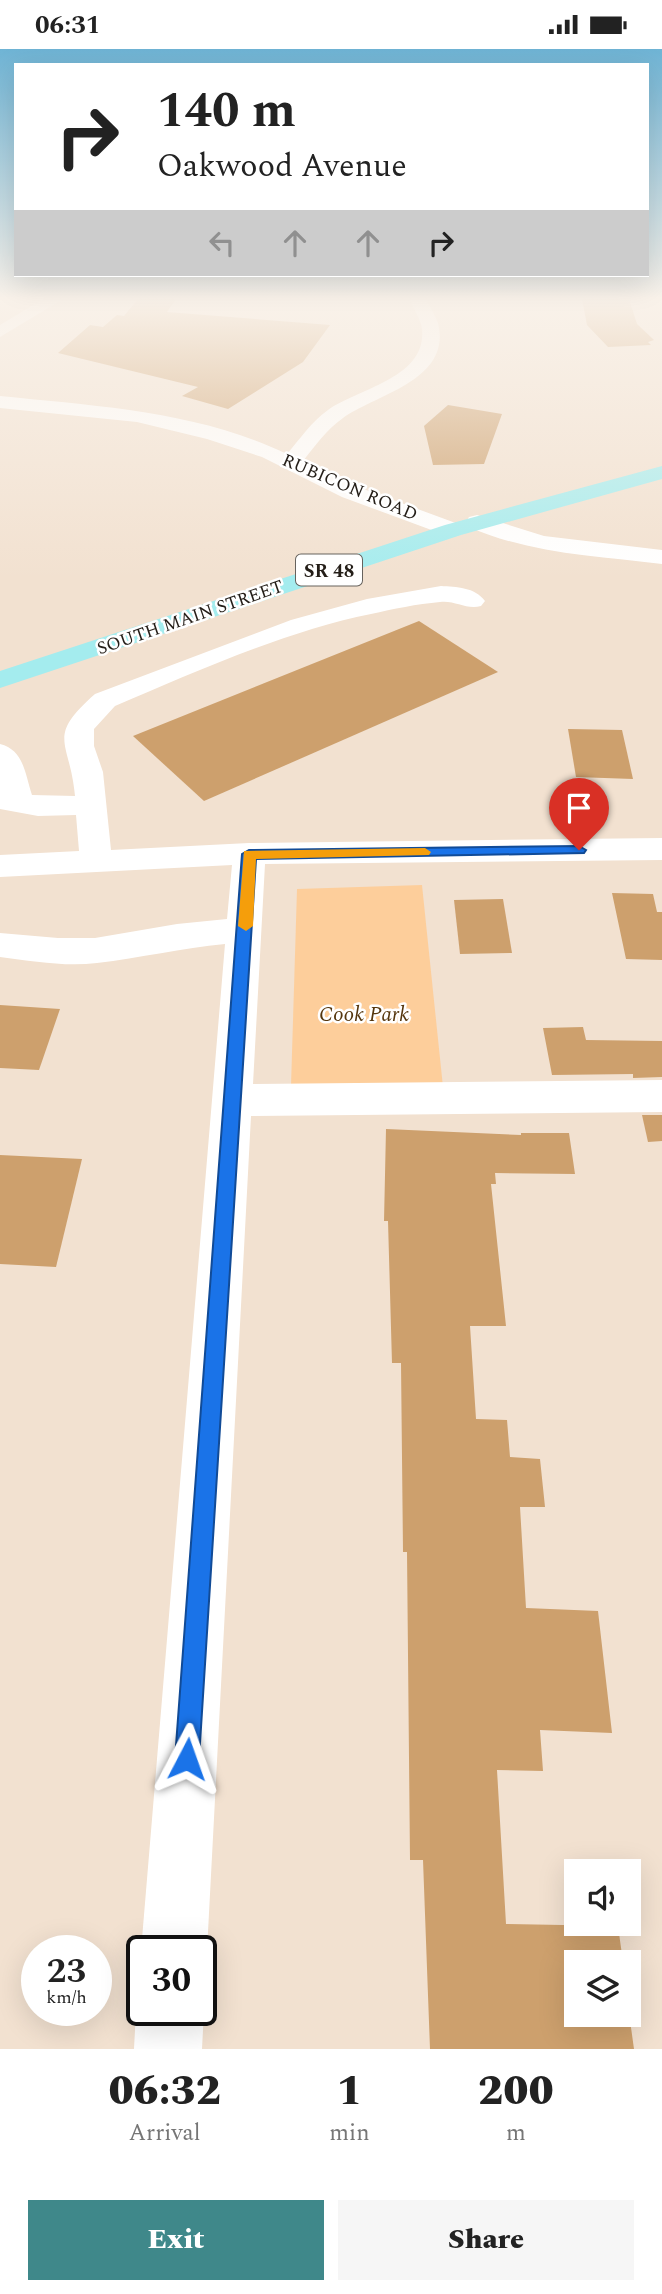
<!DOCTYPE html>
<html lang="en">
<head>
<meta charset="utf-8">
<style>
  body { margin:0; font-family:Spectral,serif; background:#f6f6f6; color:#222; height:100vh; display:flex; flex-direction:column; font-size:26px; white-space:nowrap }
  * { box-sizing:border-box; margin:0 }
  p { font-size:23px; color:#767676 }
  .icon { flex:none; width:38px; height:38px; fill:none; stroke:currentColor; stroke-width:2; stroke-linecap:round; stroke-linejoin:round }
  .map { position:relative; height:2000px; overflow:hidden }
  .side { display:flex; flex-direction:column; background:#fff; flex:1 }
  .side>* { flex:none }
  .banner { position:absolute; left:14px; top:14px; width:635px; height:214px; border-radius:0px; box-shadow:0 7px 28px #0002; background:#fff; color:#222; overflow:hidden }
  .tools { position:absolute; left:564px; top:1810px; display:grid; gap:14px }
  .tools a { display:grid; place-items:center; width:77px; height:77px; border-radius:0px; background:#fff; box-shadow:0 7px 28px #0002; font-size:35px }
  .speed { position:absolute; left:21px; top:1886px; display:flex; gap:14px; font-size:35px; font-weight:700; text-align:center }
  .speed>* { display:grid; place-content:center; width:91px; height:91px; border-radius:50%; background:#fff; box-shadow:0 7px 28px #0002; line-height:1 }
  .speed small { font-size:18px; font-weight:400 }
  .speed .limit { border:4px solid #111; border-radius:10px; background:#fff; color:#111 }
  .pin { position:absolute; display:grid; place-items:center; width:60px; height:60px; color:#fff; margin:-72px -30px; border-radius:50% 50% 50% 0; rotate:-45deg; box-shadow:0 0 7px #0007 }
  .pin .icon { rotate:45deg }
  .me { position:absolute; width:77px; margin:-38px; rotate:4deg; stroke-linejoin:round; filter:drop-shadow(0 0 5px #0008) }
  .turn { display:flex; align-items:center; gap:24px; height:147px; padding:0 28px; font-size:32px }
  .turn .icon { width:91px; height:91px; stroke-width:2.5 }
  .turn b { display:block; font-size:49px; line-height:60px }
  .lanes { display:flex; align-items:center; height:66px; padding:0 28px; background:#0003; justify-content:center; gap:35px; direction:ltr }
  .lanes .off { opacity:.35 }
  .eta { display:flex; justify-content:space-evenly; align-items:center; height:119px; text-align:center }
  .eta b { font-size:42px; font-weight:800; line-height:49px }
  .button { display:flex; gap:14px; margin-top:auto; padding:14px 28px }
  .button a { flex:1; height:80px; border-radius:0px; background:#3f888a; color:#fff; font-size:28px; font-weight:800; line-height:80px; text-align:center }
  .button a+a { background:#f6f6f6; color:#222 }
  .status { display:flex; justify-content:space-between; align-items:center; height:49px; padding:0 35px; background:#fff; direction:ltr }
  .status svg { height:19px; fill:currentColor }
  .map>svg:first-child { display:block }
</style>
</head>
<body>
<div class="status"><b>06:31</b><svg viewBox="0 0 49 12"><path d="M0 12V9h3v3zM5 12V6h3v6zM10 12V3h3v9zM15 12V0h3v12zM26 1h20v11H26zM47 4h2v5h-2z"/></svg></div>
<div class="map">
<svg width="662" height="2000" viewBox="0 0 662 2000">
  <rect width="100%" height="100%" fill="#f2e1d0"/>
  <!-- green -->
  <path fill="#fdce9b" d="M422,836L443,1038L291,1037L297,840Z"/>
  <!-- building -->
  <g fill="#cda06d">
    <path d="M138,250H176L167,263L330,276L303,313L228,360L182,347L198,338L58,304L90,276L103,278L117,266L124,267Z"/>
    <path d="M582,250H629L637,275L654,291L648,293L651,296L608,298L587,276Z"/>
    <path d="M448,356L502,365L484,415L433,416L424,377Z"/>
    <path d="M419,572L498,623L204,752L133,687Z"/>
    <path d="M568,680L622,681L633,730L576,728Z"/>
    <path d="M612,844L653,845L657,863H662V911L626,910Z"/>
    <path d="M503,850L512,904L460,905L454,851Z"/>
    <path d="M0,956L60,960L39,1021L0,1019Z"/>
    <path d="M583,978L586,991L662,992V1028L633,1029V1025L552,1026L543,979Z"/>
    <path d="M642,1066H662V1092L648,1093Z"/>
    <path d="M386,1080L521,1086V1084H569L575,1125L495,1124L496,1135H491L506,1277H470L476,1370L507,1371L510,1408L540,1410L545,1458H520L526,1559L598,1562L612,1684L540,1681L543,1722L497,1721L506,1875L618,1877L623,1913H576V1965H628V1957L634,2000H430L423,1811H410L407,1503H403L401,1314H392L388,1172H384Z"/>
    <path d="M0,1106L82,1110L56,1218L0,1215Z"/>
  </g>
  <g fill="none" stroke-linecap="round" stroke-linejoin="round">
    <!-- minor -->
    <g fill="#fff" fill-rule="evenodd">
      <path d="M43,250H63L0,288V276Z"/>
      <path d="M410,250H426C430,260 438,269 439,279C448,332 375,346 343,369C327,380 315,397 303,412L358,438L461,476L465,481L461,486H445L342,448L262,408L207,390L137,373L0,359V347C96,357 198,362 287,405C300,390 312,372 328,361C359,339 427,329 422,280C421,270 413,260 410,250Z"/>
      <path d="M477,466L544,487L662,501V515C596,507 531,505 469,478L466,473L469,468Z"/>
      <path d="M441,537C456,538 475,538 485,552L481,557C466,561 455,551 440,553C417,555 393,560 371,565C286,582 195,623 115,657L94,680V697L103,723L111,801L249,794L662,789V811L265,815L253,1035L662,1031V1063L251,1067L207,1902L201,1915V1902H141L225,895C182,899 140,909 97,914C65,918 32,912 0,908V884L58,889H95L177,875L227,870L232,816L0,828V806L79,802L76,766L38,767L0,760V695C24,701 25,725 32,746L75,747C70,691 45,689 95,645L291,571L367,550Z"/>
      <path d="M142,1949V1962H201V1957L204,1962L202,2000H134L136,1962Z"/>
    </g>
    <!-- major -->
    <path fill="#a4ecee" fill-rule="evenodd" d="M662,417V430L461,486L0,639V622L445,476Z"/>
  </g>
  <!-- sky -->
  <linearGradient id="sky" x2="0" y2="1"><stop stop-color="#6fb4d5"/><stop offset="0.47" stop-color="#f9f2ea"/><stop offset="1" stop-color="#f9f2ea" stop-opacity="0"/></linearGradient>
  <rect width="662" height="530" fill="url(#sky)"/>
  <!-- route -->
  <path fill="#1a73e8" stroke="#114b97" stroke-width="2" d="M579,797L586,801L584,804L256,810L199,1710L196,1719L187,1722L178,1719L175,1710L242,805L249,801Z"/>
  <!-- slow -->
  <path fill="#f59e0b" d="M425,799L431,803L429,806L256,810L253,877L246,882L238,877L244,802Z"/>
  <g text-anchor="middle" stroke-width="5" stroke-linejoin="round" paint-order="stroke">
    <!-- far-street labels -->
    <g font-size="18" fill="#241e18" stroke="#fff">
      <text transform="translate(350 438) rotate(23)" y="6">RUBICON ROAD</text>
      <text transform="translate(190 568) rotate(-19)" y="6">SOUTH MAIN STREET</text>
    </g>
    <!-- shield labels -->
    <rect fill="#fff" stroke="#66625d" stroke-width="2" x="296" y="505.5" width="66" height="31" rx="5"/>
    <g font-size="19" font-weight="bold" fill="#241e18">
      <text x="329" y="528">SR 48</text>
    </g>
    <!-- park labels -->
    <g font-size="21" font-style="italic" fill="#55360d" stroke="#fff">
      <text x="364" y="972">Cook Park</text>
    </g>
  </g>
</svg>
<div class="tools">
<a><svg class="icon" aria-label="sound" viewBox="0 0 24 24"><path d="M4 9h4l5-4v14l-5-4H4zM17 9q2 3 0 6"/></svg></a>
<a><svg class="icon" aria-label="layers" viewBox="0 0 24 24"><path d="M12 4l9 5-9 5-9-5zM3 14l9 5 9-5"/></svg></a>
</div>
<div class="speed"><div>23<small>km/h</small></div><div class="limit">30</div></div>
<div class="pin" style="left:579px;top:801px;background:#d93025"><svg class="icon" aria-label="arrive" viewBox="0 0 24 24"><path d="M6 21V4h12l-3 4 3 4H6"/></svg></div>
<svg class="me" style="left:187px;top:1710px" viewBox="-20 -20 40 40"><path d="M0-17L14 15 0 8-14 15z" fill="#1a73e8" stroke="#fff" stroke-width="4"/></svg>
<div class="banner">
<div class="turn"><svg class="icon" aria-label="right" viewBox="0 0 24 24"><path d="M7 20v-9h11M14 6l5 5-5 5"/></svg><div><b>140 m</b>Oakwood Avenue</div></div>
<div class="lanes"><svg class="icon off" aria-label="left" viewBox="0 0 24 24"><path d="M17 20v-9H6M10 6l-5 5 5 5"/></svg><svg class="icon off" aria-label="ahead" viewBox="0 0 24 24"><path d="M12 20V5M6 11l6-6 6 6"/></svg><svg class="icon off" aria-label="ahead" viewBox="0 0 24 24"><path d="M12 20V5M6 11l6-6 6 6"/></svg><svg class="icon" aria-label="right" viewBox="0 0 24 24"><path d="M7 20v-9h11M14 6l5 5-5 5"/></svg></div>
</div>
</div>
<section class="side">
<div class="eta">
<div><b>06:32</b><p>Arrival</p></div>
<div><b>1</b><p>min</p></div>
<div><b>200</b><p>m</p></div>
</div>
<div class="button"><a>Exit</a><a>Share</a></div>
</section>
</body>
</html>
